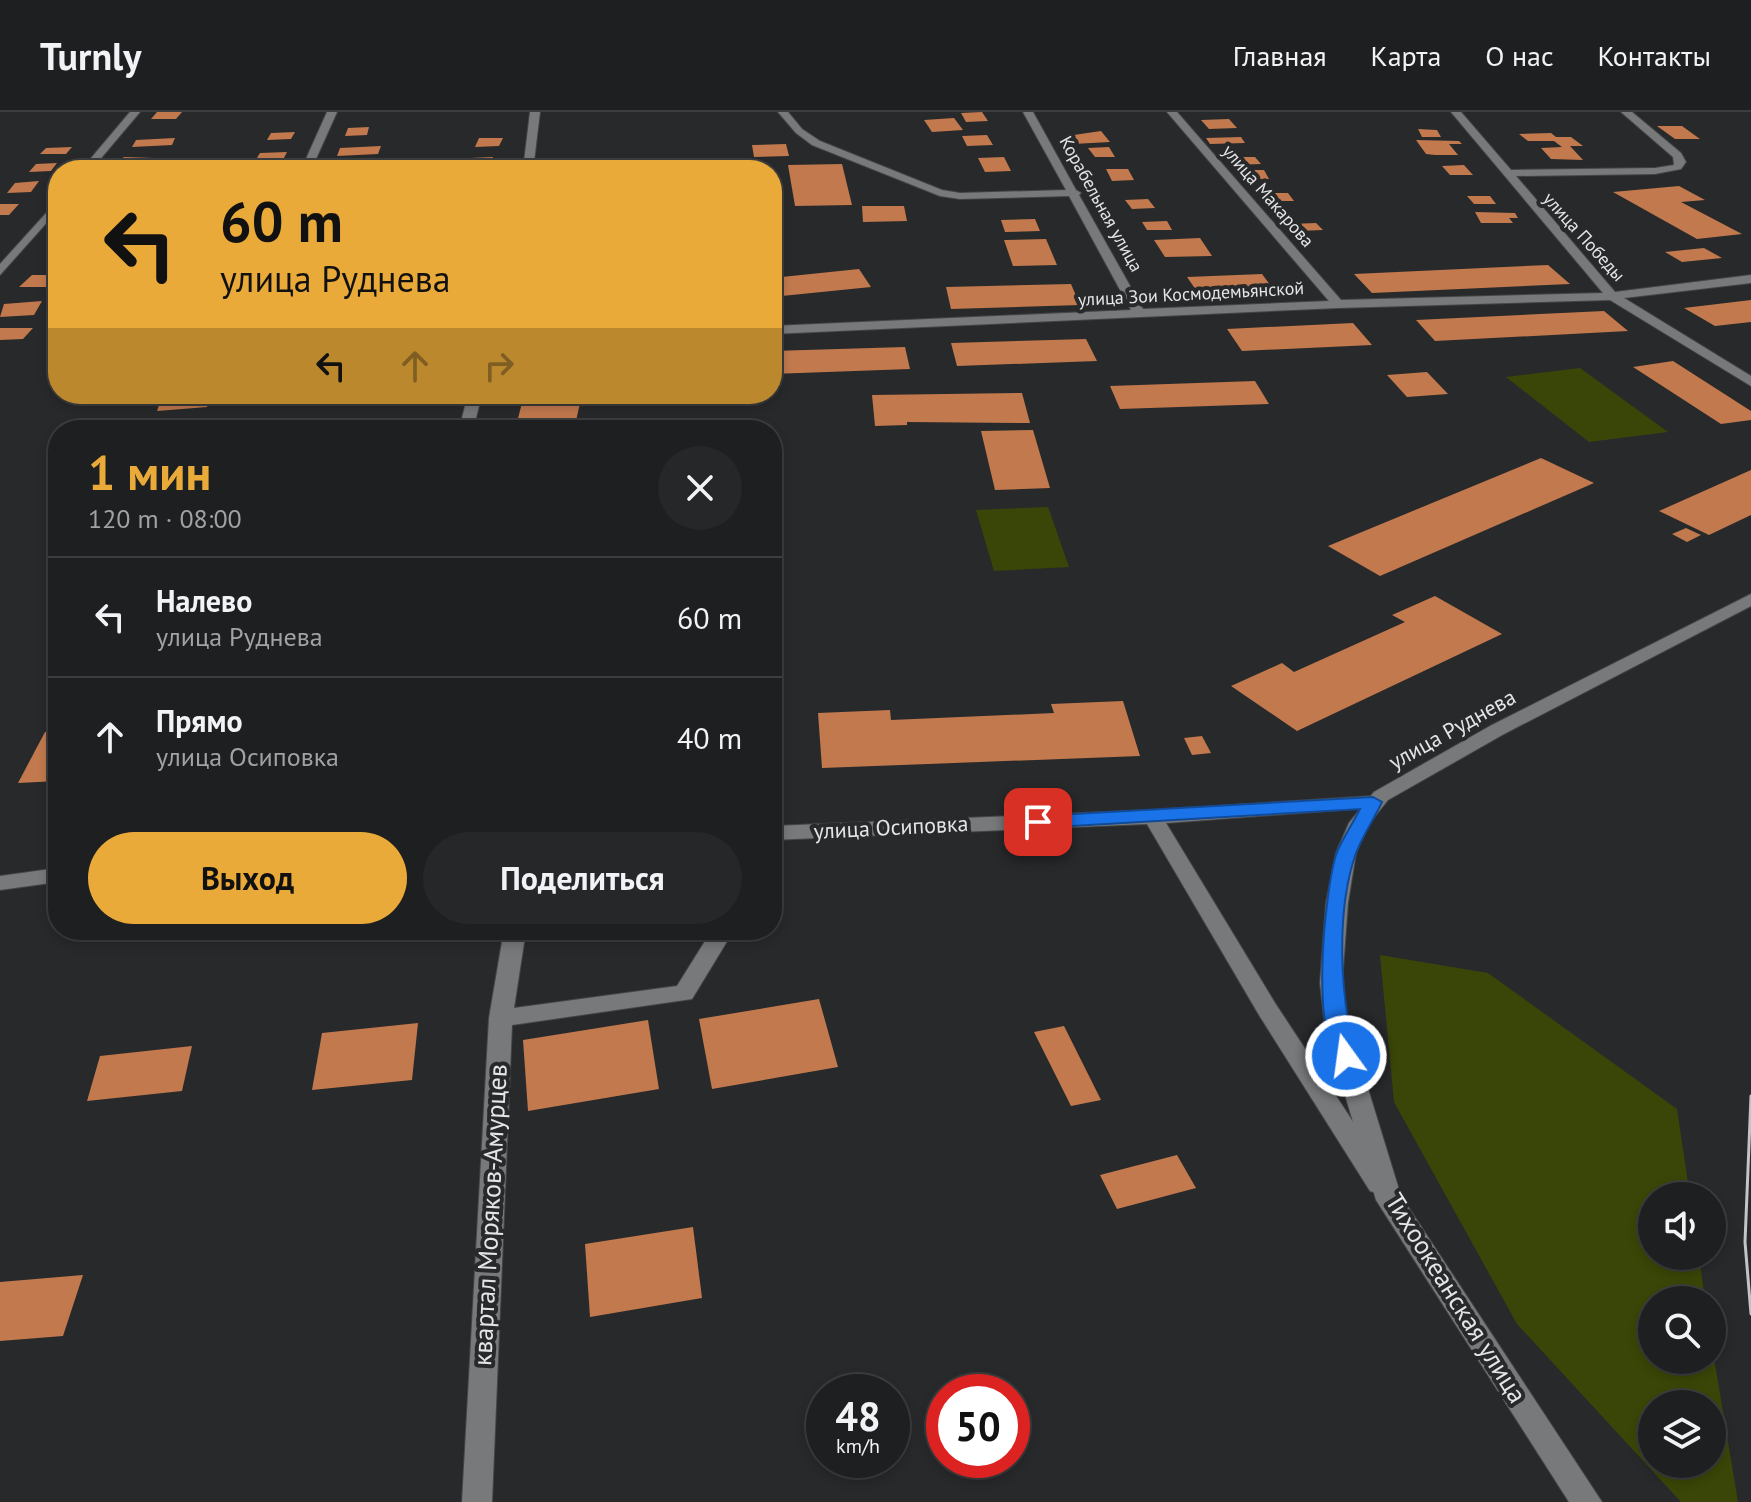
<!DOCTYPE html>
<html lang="ru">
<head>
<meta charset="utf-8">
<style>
  body { margin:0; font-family:"PT Sans",sans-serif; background:#262729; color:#f1f3f6; height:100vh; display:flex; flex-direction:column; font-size:30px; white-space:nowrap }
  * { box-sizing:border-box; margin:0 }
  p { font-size:26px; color:#a1a2a5 }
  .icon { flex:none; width:44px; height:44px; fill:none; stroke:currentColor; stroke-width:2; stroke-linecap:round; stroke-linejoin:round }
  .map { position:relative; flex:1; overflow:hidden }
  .drawer { position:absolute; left:48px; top:308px; width:734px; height:520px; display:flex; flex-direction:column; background:#1e1f20; border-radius:32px; box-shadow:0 4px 12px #0003,0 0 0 2px #3c3d3e }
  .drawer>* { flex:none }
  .hud { position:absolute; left:48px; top:48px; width:734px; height:244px; border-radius:32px; box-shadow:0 4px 12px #0003,0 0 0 2px #3c3d3e; background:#eaaa39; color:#111; overflow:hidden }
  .fabs { position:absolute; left:1638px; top:1070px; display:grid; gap:16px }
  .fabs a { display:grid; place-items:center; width:88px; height:88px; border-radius:50%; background:#1e1f20; box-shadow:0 4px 12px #0003,0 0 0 2px #3c3d3e; font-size:40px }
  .speed { position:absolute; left:806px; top:1262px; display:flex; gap:16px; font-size:40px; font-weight:700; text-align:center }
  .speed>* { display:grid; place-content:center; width:104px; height:104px; border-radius:50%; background:#1e1f20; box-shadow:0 4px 12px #0003,0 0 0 2px #3c3d3e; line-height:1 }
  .speed small { font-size:20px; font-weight:400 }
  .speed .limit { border:12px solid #d22; background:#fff; color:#111 }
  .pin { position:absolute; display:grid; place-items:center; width:68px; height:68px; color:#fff; margin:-34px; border-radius:16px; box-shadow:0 4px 12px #0006 }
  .me { position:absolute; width:88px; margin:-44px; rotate:346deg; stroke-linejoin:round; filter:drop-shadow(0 0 6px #0008) }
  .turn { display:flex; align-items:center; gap:28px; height:168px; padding:0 40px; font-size:36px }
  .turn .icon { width:104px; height:104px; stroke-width:2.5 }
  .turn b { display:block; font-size:56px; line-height:68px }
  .lanes { display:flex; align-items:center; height:76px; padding:0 40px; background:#0003; justify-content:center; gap:40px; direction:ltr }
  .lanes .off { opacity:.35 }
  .round { display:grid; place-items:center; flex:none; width:84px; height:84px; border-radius:42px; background:#262729 }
  .headline { display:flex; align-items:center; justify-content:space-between; height:136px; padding:0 40px }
  h1 { font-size:48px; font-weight:800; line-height:60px; color:#eaaa39 }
  .primary-button { display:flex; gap:16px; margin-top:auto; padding:16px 40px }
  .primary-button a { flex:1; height:92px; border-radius:48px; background:#eaaa39; color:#111; font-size:32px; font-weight:800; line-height:92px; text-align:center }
  .primary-button a+a { background:#262729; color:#f1f3f6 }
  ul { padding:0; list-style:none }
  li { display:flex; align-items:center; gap:24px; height:120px; padding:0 40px; border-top:2px solid #3c3d3e }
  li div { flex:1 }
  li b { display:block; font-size:30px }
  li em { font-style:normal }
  header { display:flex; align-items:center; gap:48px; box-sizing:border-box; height:112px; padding:0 40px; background:#1e1f20; border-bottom:2px solid #3c3d3e }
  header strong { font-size:38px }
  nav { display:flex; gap:44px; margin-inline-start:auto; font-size:28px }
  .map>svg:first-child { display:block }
</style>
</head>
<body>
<header>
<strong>Turnly</strong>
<nav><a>Главная</a><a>Карта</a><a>О нас</a><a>Контакты</a></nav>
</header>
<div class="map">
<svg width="1751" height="1390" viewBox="0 0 1751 1390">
  <rect width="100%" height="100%" fill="#28292b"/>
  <!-- green -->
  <g fill="#3a4607" fill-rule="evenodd">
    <path d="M1580,256L1668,320L1589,330L1506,265Z"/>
    <path d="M1048,395L1069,455L994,459L976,398Z"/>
    <path d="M1380,843L1488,861L1677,997L1690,1084H1652V1144H1699L1705,1188H1652V1248H1712V1234L1738,1390H1681L1517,1212L1394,990ZM1652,1292H1712V1352H1652Z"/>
  </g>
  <!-- building -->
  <g fill="#c2794d">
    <path d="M157,0H182L176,7H151Z"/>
    <path d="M982,0L988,9L966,10L961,1Z"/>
    <path d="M954,6L963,18L932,20L924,8Z"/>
    <path d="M1229,7L1237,16L1209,17L1201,8Z"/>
    <path d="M1657,14H1682L1700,27H1675Z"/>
    <path d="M369,15L367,23L345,24L348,16Z"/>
    <path d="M1418,17L1437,18L1441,25H1422Z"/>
    <path d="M1101,19L1110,30L1073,32L1067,24Z"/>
    <path d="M295,20L291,27L267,28L271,21Z"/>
    <path d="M1551,21L1556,25H1571L1583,34H1570L1583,48L1551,47L1541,36L1562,35L1554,29H1528L1519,22Z"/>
    <path d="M987,23L993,33L967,34L962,24Z"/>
    <path d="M1241,25L1245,31L1210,32L1206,26Z"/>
    <path d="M175,26L172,33L132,35L136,28Z"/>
    <path d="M479,26H503L499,34L475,35Z"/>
    <path d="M1416,28L1459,29L1462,32H1449L1458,43H1435L1426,42Z"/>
    <path d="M786,32L789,44L754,45L752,33Z"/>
    <path d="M381,34L378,42L337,44L340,36Z"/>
    <path d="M72,35L66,42H40L46,36Z"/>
    <path d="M1109,35L1115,45H1095L1088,36Z"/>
    <path d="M287,40L283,48L255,49L260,41Z"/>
    <path d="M124,45L154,46L144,53H114Z"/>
    <path d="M493,45L492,54L469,55L470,46Z"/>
    <path d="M1004,45L1011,59L985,60L978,46Z"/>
    <path d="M1229,45H1255L1261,52L1234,53Z"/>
    <path d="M57,51L51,59L29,60L36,52Z"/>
    <path d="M842,52L852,93L795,94L788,53Z"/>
    <path d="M1464,53L1473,63H1450L1442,54Z"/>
    <path d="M1106,57H1128L1134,68L1112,69Z"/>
    <path d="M1245,58H1264L1269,67H1251Z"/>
    <path d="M39,69L31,80L7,81L15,71Z"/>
    <path d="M1679,74L1705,88L1681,90L1742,122L1697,127L1613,80Z"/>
    <path d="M1259,81H1288L1294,89H1265Z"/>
    <path d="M1467,84H1490L1496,92H1474Z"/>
    <path d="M1148,87L1155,96L1132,97L1125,88Z"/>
    <path d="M0,92H19L9,103H0Z"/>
    <path d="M862,94H904L907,109L863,110Z"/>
    <path d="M1475,100L1515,101L1518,106H1509L1513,111H1481Z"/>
    <path d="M1035,107L1040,119L1005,120L1001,108Z"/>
    <path d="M1167,109L1172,118H1147L1142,110Z"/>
    <path d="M1316,111L1323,118L1299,119L1292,112Z"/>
    <path d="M1200,126L1212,144L1165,145L1154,128Z"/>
    <path d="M1046,127L1057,153L1013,154L1004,128Z"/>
    <path d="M1704,136L1722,146L1682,150L1665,140Z"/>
    <path d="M1548,153L1570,172L1372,181L1354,162Z"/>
    <path d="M859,157L871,175L772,185V166Z"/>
    <path d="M1262,162L1276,181L1200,184L1187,165Z"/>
    <path d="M32,163H58V166L48,175H19Z"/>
    <path d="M1071,172L1080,193L951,197L946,175Z"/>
    <path d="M1751,188V210L1715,214L1684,196Z"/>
    <path d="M42,189L34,203L0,205L4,192Z"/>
    <path d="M1604,199L1628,219L1435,229L1416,208Z"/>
    <path d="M1353,211L1372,233L1242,239L1227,217Z"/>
    <path d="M0,216H33L23,227L0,228Z"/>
    <path d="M1086,227L1097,249L957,254L951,231Z"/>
    <path d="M905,235L910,257L772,262V239Z"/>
    <path d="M1673,249L1751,299V308L1721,312L1633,255Z"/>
    <path d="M1427,260L1448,282L1407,285L1387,263Z"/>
    <path d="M1255,269L1269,292L1120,297L1110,274Z"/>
    <path d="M1022,281L1030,311L907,310V313L875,314L872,283Z"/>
    <path d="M163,282H212L207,295L157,299Z"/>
    <path d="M371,282H426L424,287L369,288Z"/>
    <path d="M582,282L574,318H515L524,283Z"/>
    <path d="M1033,318L1050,376L995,378L981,319Z"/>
    <path d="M1541,346L1594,371L1380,464L1328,434Z"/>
    <path d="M1751,358V403L1709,423L1659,399Z"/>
    <path d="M1686,416L1701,423L1687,430L1672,422Z"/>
    <path d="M1435,484L1502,522L1297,619L1231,574L1282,551L1294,560L1405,510L1392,503Z"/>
    <path d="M1123,589L1140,644L822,656L818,601L890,598L891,608L1054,601L1051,592Z"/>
    <path d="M58,619V669L18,671L45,620Z"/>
    <path d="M1202,624L1211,641L1192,643L1184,626Z"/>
    <path d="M819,887L838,955L712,977L699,907Z"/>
    <path d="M648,908L659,977L528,999L523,928Z"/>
    <path d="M418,911L412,968L312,978L322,921Z"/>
    <path d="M1064,914L1101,988L1071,994L1034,920Z"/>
    <path d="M192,934L182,979L87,989L100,944Z"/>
    <path d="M1177,1043L1196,1076L1117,1097L1100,1063Z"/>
    <path d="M693,1115L702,1186L590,1205L585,1132Z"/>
    <path d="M83,1163L63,1224L0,1229V1170Z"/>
  </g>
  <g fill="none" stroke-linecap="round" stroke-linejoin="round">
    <!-- minor casing -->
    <g stroke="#444546" stroke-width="2">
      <g id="minor">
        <path d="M130,0H140L91,58H81Z"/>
        <path d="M327,0H337L311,58H301Z"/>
        <path d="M530,0H540L533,58H523Z"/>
        <path d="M778,0H788L802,17L820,29L942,78L960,81L1066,78L1023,0H1033L1076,78L1081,81L1079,83L1143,197L1329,189L1167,0H1177L1341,188L1603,181L1451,0H1461L1511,58L1655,56L1674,53L1673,45L1621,0H1632L1681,41L1686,50L1681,57L1655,62L1516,64L1615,180L1751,163V171L1624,186L1751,264V274L1610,188L1338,196L772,222V214L1131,198L1069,84L960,87L940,84L812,33L796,21Z"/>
        <path d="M58,88V98L0,163V152Z"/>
        <path d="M468,282H482L473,318H459Z"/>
        <path d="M1373,684L1383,690L1380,695L1166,711L1275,891L1388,1063L1392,1071L1388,1079L1379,1082L1370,1079L1259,903L1147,712L772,728V714L1153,698Z"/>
        <path d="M58,756V770L0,778V764Z"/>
        <path d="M504,818H526L514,896L677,874L712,818H734L692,887L512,913L492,1390H462L489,906Z"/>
      </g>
    </g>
    <!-- secondary casing -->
    <g stroke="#444546" stroke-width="2">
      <path id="secondary" d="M1751,482V494L1504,622L1388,688L1368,713L1356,741L1348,791L1342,871L1349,915L1401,1084L1602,1390H1569L1376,1088L1325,915L1320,871L1326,791L1336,741L1349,711L1374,680L1490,614Z"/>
    </g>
    <!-- minor -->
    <use href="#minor" fill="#77797b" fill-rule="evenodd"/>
    <!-- secondary -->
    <use href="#secondary" fill="#77797b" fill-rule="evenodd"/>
    <!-- tram -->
    <path stroke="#c3c4c5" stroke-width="3" d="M1751,984L1745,1130L1751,1202"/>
  </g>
  <!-- route -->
  <path fill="#1a73e8" stroke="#114b97" stroke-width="2" d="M1373,685L1382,690C1374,707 1363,723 1356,741C1336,797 1339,887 1357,944L1346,952C1307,940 1325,773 1337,740C1343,726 1353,711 1360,697L1038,716L1029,710L1038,704Z"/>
  <g text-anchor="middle" stroke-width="8" stroke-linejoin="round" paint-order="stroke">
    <!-- far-street labels -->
    <g font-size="18" fill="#e4e5e6" stroke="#28292b">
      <text transform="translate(1268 84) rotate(49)" y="6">улица Макарова</text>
      <text transform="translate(1101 92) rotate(61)" y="6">Корабельная улица</text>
      <text transform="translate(1584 125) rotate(48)" y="6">улица Победы</text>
      <text transform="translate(1191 182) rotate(-3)" y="6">улица Зои Космодемьянской</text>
    </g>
    <!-- street labels -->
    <g font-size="22" fill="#e4e5e6" stroke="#28292b">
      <text transform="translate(1452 617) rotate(-29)" y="8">улица Руднева</text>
      <text transform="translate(891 715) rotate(-3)" y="8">улица Осиповка</text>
    </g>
    <!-- near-street labels -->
    <g font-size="26" fill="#e4e5e6" stroke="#28292b">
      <text transform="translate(490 1103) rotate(-87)" y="9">квартал Моряков-Амурцев</text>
      <text transform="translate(1456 1186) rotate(58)" y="9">Тихоокеанская улица</text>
    </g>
  </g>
</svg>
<div class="fabs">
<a><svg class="icon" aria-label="sound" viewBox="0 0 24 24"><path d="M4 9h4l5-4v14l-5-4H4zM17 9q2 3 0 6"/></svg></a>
<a><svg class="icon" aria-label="search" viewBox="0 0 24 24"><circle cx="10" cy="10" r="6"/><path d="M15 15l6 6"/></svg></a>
<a><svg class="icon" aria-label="layers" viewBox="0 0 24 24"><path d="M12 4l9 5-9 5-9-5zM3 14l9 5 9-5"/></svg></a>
</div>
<div class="speed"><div>48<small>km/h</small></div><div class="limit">50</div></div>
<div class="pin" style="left:1038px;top:710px;background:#d93025"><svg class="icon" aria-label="arrive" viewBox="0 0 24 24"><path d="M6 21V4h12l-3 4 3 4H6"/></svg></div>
<svg class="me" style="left:1346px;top:944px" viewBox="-20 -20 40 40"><circle r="17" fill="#1a73e8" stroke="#fff" stroke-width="3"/><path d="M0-11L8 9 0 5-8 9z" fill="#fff"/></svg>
<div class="hud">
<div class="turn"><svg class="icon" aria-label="left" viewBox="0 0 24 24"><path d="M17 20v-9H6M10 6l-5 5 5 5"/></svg><div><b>60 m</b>улица Руднева</div></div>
<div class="lanes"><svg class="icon" aria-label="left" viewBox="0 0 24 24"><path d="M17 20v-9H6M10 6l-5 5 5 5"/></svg><svg class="icon off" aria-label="ahead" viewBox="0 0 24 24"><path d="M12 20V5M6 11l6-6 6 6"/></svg><svg class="icon off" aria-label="right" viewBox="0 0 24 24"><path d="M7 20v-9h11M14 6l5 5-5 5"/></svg></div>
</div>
<section class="drawer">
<div class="headline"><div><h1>1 мин</h1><p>120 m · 08:00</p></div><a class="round"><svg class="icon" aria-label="close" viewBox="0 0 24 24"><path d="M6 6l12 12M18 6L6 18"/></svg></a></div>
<ul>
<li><svg class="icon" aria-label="left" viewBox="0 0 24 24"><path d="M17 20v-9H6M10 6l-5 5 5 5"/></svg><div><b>Налево</b><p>улица Руднева</p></div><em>60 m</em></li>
<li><svg class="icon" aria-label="ahead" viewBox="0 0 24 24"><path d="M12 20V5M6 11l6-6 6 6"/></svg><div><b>Прямо</b><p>улица Осиповка</p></div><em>40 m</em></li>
</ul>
<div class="primary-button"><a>Выход</a><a>Поделиться</a></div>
</section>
</div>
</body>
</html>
